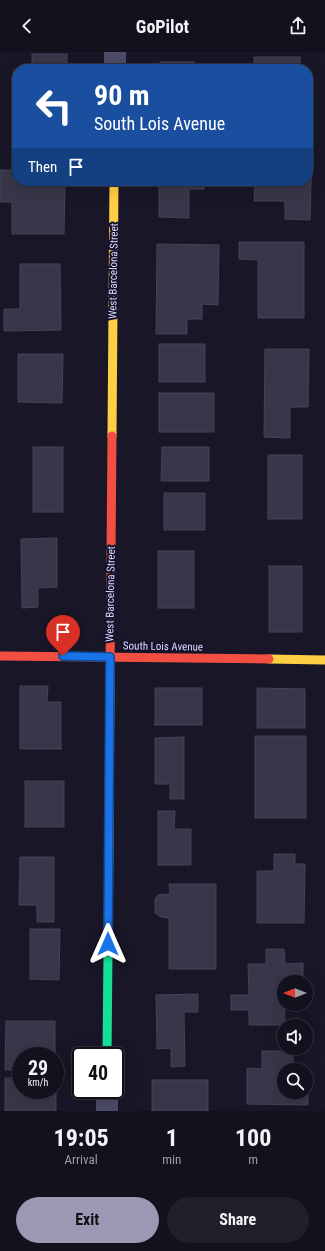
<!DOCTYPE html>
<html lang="en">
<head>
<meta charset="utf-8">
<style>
  body { margin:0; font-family:"Roboto Condensed",sans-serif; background:#201f2a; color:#f1f3f6; height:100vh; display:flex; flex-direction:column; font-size:15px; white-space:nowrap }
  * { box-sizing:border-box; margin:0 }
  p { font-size:13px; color:#9d9da4 }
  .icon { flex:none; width:22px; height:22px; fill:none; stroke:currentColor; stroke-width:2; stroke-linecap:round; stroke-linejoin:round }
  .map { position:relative; height:1059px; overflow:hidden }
  .details { display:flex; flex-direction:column; background:#13111d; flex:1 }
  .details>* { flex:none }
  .top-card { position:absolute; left:12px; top:12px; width:301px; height:122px; border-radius:16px; box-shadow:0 4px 16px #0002,0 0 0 1px #32313b; background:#1a4fa0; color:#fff; overflow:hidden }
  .needle { width:26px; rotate:270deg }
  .tools { position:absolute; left:277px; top:923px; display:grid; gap:8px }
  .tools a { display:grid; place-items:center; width:36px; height:36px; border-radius:50%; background:#13111d; box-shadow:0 4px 16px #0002,0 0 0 1px #32313b; font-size:20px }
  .speed { position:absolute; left:12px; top:995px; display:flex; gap:8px; font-size:20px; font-weight:700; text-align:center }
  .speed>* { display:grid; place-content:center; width:52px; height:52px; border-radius:50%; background:#13111d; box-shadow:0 4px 16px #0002,0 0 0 1px #32313b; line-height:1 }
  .speed small { font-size:10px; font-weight:400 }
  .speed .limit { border:2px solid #111; border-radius:6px; background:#fff; color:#111 }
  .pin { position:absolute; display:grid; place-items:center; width:34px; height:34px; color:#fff; margin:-41px -17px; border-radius:50% 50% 50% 0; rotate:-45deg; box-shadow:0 0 4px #0007 }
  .pin .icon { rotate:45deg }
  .me { position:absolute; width:44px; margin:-22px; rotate:0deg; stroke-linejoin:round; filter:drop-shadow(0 0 3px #0008) }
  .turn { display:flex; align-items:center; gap:14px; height:84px; padding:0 16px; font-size:18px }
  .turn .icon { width:52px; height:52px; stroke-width:2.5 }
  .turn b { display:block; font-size:28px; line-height:34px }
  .then { display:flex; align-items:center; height:38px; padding:0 16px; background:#0003; gap:8px; font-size:15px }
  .eta { display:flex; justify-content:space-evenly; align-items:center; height:68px; text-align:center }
  .eta b { font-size:24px; font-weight:700; line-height:28px }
  .primary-button { display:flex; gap:8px; margin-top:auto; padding:8px 16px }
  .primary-button a { flex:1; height:46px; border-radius:24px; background:#9a98b3; color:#111; font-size:16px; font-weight:700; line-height:46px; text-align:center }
  .primary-button a+a { background:#201f2a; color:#f1f3f6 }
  header { display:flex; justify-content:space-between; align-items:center; height:52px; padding:0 16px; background:#13111d; font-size:18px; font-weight:700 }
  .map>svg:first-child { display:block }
</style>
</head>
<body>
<header><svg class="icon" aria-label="back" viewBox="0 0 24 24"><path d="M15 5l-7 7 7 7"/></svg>GoPilot<svg class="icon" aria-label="share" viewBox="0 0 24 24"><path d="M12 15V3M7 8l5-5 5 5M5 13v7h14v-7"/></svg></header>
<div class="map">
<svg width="325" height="1059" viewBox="0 0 325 1059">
  <rect width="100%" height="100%" fill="#191727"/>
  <!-- building -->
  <g fill="#383648" stroke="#454259" fill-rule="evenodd">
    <rect x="32" y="2" width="35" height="15"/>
    <rect x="254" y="5" width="46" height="12"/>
    <rect x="160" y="10" width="34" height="7"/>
    <rect x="14" y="18" width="3" height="65"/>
    <path d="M308,93H312L310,168L285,167V149H254L255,129H308Z"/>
    <path d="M12,102H17V129H65L64,182H12V150H0V118H12Z"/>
    <path d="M159,129H204V137H189V166L159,165Z"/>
    <path d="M239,190H304V266H258V208L239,207Z"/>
    <path d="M157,192L219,193L218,253L202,252V267H187V282H156Z"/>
    <path d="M20,212H60L61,278L4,279V257H20Z"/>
    <rect x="159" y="292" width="46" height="38"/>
    <path d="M265,297H309L308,355H290V386L264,385Z"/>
    <path d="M18,302H63L62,351L18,350Z"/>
    <rect x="159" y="341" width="55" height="39"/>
    <rect x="33" y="395" width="30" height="65"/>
    <path d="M162,395H209V429H161Z"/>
    <rect x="268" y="403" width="34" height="64"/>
    <rect x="164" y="441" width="41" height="37"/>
    <path d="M57,486V535L38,536V555L22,556L21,487Z"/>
    <rect x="158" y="499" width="36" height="57"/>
    <rect x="269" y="514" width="33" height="66"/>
    <path d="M20,634H48L47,650H61V697H20Z"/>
    <rect x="155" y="636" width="47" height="37"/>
    <path d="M257,636L305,637V676H257Z"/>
    <rect x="255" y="684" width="51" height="82"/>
    <path d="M184,685V747H170V732H155V686Z"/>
    <rect x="25" y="729" width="39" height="46"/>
    <path d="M158,759H175L174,777H191V813H158Z"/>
    <path d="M274,802H295V812H305L304,871H257V819H274Z"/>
    <path d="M20,805H54V870H37V853H19Z"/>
    <path d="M169,832H216V917H169V866L161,865L155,861V847L158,843L170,842Z"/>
    <path d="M30,877H60L59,928L30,927Z"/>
    <path d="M266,897H284L285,912L303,911V930H284L285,973H249V958H231V943H249L248,912H266Z"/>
    <path d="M198,942V960H184L185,1014L171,1015V996L157,997L156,943Z"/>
    <path d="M6,969H55V1018V1004H21V1018H5Z"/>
    <path d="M262,999H293V1017H308V1053L247,1052V1016L262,1017ZM284,1018H306V1040H284Z"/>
    <path d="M5,1026H21V1038H55L56,1027V1059H5Z"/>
    <rect x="152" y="1028" width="56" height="31"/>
  </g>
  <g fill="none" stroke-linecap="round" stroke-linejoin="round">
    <!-- street -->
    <g stroke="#4c4c68" stroke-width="22">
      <path d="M115,17V0"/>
      <path d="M107,1059V1038"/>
    </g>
    <!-- fast -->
    <path stroke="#16e098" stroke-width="9" d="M107,1004L109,796"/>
    <!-- slow -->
    <g stroke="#ffcf43" stroke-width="9">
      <path d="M112,384L114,129"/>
      <path d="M269,607L325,608"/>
      <path d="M109,796L110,620"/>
    </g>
    <!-- jam -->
    <g stroke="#f24e42" stroke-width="9">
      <path d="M0,604L269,607"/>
      <path d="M110,620L112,384"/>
    </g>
  </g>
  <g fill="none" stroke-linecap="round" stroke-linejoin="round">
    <!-- route casing -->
    <g stroke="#114b97" stroke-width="10">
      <path id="route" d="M63,604L110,605L108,892"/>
    </g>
    <!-- route -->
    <use href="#route" stroke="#1a73e8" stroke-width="7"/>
  </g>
  <g text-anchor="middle" stroke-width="4" stroke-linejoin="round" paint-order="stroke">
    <!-- street labels -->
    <g font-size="11" fill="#dfddff" stroke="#14112d">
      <text transform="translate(113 219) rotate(-89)" y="4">West Barcelona Street</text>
      <text transform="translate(110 542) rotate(-89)" y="4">West Barcelona Street</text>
      <text transform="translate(163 594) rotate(1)" y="4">South Lois Avenue</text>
    </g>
  </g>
</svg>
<div class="tools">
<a><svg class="needle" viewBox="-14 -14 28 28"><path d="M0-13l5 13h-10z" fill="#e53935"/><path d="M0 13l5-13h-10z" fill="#9d9da4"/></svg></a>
<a><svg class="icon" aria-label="sound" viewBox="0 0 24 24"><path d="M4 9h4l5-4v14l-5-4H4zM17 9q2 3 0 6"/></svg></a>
<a><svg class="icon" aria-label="search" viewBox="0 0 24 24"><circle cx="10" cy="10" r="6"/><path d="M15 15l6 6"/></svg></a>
</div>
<div class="speed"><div>29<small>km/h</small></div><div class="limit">40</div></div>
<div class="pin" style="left:63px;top:604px;background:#d93025"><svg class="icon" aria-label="arrive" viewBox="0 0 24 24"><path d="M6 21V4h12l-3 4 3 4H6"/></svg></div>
<svg class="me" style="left:108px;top:892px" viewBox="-20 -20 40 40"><path d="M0-17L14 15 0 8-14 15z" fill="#1a73e8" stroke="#fff" stroke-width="4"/></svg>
<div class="top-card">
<div class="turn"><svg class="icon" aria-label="left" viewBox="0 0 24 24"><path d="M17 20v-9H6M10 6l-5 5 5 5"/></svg><div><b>90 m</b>South Lois Avenue</div></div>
<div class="then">Then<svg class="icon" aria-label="arrive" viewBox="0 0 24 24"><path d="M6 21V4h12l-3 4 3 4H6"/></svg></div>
</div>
</div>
<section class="details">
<div class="eta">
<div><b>19:05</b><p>Arrival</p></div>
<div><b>1</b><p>min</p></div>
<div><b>100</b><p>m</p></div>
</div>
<div class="primary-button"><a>Exit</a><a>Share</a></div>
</section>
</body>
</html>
